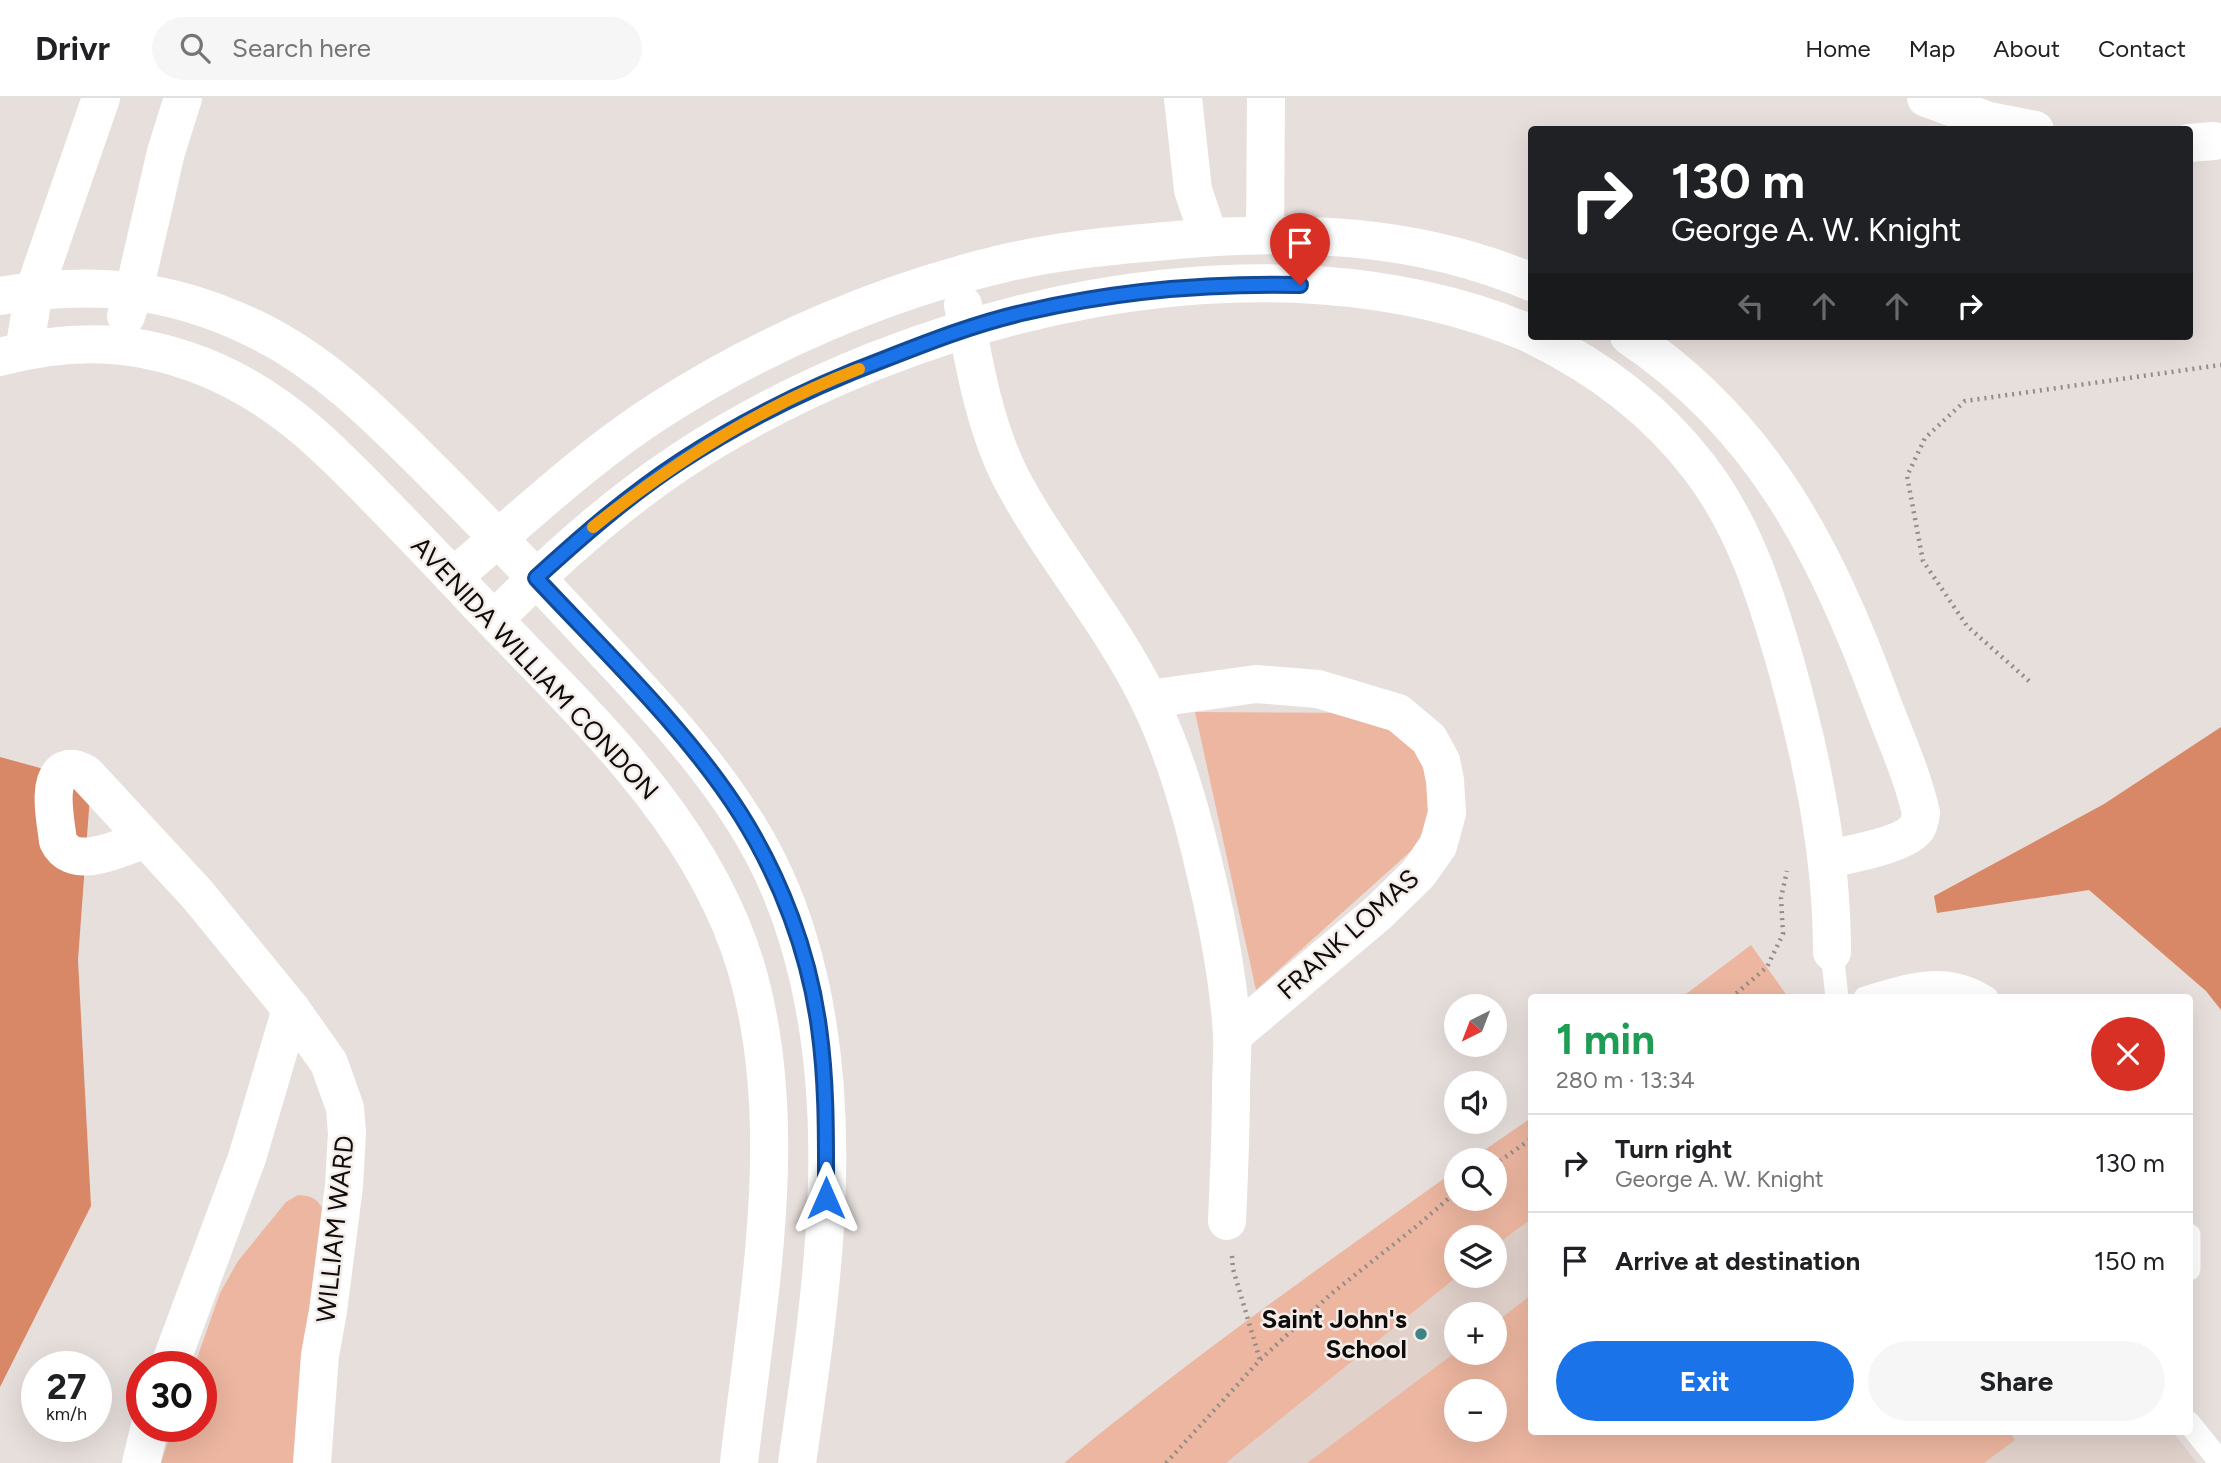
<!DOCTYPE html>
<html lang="en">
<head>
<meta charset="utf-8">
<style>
  body { margin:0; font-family:Figtree,sans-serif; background:#f6f6f6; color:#202124; height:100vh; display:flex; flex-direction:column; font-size:26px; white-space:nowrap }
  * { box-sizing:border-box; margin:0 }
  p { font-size:23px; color:#757577 }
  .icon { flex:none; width:38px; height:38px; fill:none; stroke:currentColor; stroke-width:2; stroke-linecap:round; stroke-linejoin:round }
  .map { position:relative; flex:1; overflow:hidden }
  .sheet { position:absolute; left:1528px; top:896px; width:665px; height:441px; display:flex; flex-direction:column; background:#fff; border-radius:7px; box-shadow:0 7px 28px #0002 }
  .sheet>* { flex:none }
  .guide { position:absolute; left:1528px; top:28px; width:665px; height:214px; border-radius:7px; box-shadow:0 7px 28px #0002; background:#202124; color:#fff; overflow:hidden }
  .needle { width:46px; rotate:222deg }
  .buttons { position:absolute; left:1444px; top:896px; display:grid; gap:14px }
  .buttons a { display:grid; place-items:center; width:63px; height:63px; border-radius:50%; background:#fff; box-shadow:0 7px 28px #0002; font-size:35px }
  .speed { position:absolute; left:21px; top:1253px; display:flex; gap:14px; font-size:35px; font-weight:700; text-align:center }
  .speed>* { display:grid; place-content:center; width:91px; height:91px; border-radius:50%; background:#fff; box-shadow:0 7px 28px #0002; line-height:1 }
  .speed small { font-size:18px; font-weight:400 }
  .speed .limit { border:10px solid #d22; background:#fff; color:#111 }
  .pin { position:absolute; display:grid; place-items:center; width:60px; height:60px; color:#fff; margin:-72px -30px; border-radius:50% 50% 50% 0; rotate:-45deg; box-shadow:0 0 7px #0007 }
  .pin .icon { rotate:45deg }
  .me { position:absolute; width:77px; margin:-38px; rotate:0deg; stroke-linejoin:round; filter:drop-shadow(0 0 5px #0008) }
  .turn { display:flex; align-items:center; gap:24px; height:147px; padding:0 28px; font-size:32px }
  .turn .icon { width:91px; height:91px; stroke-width:2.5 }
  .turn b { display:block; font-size:49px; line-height:60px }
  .lanes { display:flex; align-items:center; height:66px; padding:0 28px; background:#0003; justify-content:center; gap:35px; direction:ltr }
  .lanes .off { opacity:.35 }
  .round { display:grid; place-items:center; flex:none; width:74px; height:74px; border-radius:37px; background:#f6f6f6 }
  .overview { display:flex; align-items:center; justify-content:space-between; height:119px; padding:0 28px }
  h1 { font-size:42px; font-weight:700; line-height:52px; color:#1e9e55 }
  .action { display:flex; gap:14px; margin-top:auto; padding:14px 28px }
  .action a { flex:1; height:80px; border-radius:42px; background:#1a73e8; color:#fff; font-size:28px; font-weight:700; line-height:80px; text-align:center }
  .action a+a { background:#f6f6f6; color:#202124 }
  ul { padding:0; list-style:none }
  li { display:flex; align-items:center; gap:21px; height:98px; padding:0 28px; border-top:2px solid #e0e0e0 }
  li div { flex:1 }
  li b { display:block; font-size:26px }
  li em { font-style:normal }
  header { display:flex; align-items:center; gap:42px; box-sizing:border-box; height:98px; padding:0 35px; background:#fff; border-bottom:2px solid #e0e0e0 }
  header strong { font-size:33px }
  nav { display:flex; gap:38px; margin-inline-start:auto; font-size:24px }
  .search { width:490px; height:63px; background:#f6f6f6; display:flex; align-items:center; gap:18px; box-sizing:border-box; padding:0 24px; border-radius:38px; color:#757577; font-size:26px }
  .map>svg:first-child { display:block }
</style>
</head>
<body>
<header>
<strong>Drivr</strong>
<div class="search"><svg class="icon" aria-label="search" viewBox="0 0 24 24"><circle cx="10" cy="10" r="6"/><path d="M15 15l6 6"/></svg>Search here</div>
<nav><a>Home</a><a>Map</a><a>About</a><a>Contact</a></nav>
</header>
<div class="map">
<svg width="2221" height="1365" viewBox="0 0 2221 1365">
  <rect width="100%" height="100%" fill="#e7dfdc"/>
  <!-- built -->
  <path fill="#e1d1cb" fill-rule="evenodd" d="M1531,1121V1334H2173L2197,1365H1226L1458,1178H1494L1495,1148ZM1456,1216H1494V1255H1456ZM1456,1293H1494V1332H1456Z"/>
  <!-- green -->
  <g fill="#ecb6a0" fill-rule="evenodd">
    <path d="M1195,614L1374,615L1425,660L1440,708L1411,753L1256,892Z"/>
    <path d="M1751,847L1788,899H1682Z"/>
    <path d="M1531,1020V1121L1495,1148L1494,1139H1456V1178H1458L1226,1365H1064C1190,1261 1323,1167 1456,1072V1101H1494V1062H1470Z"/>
    <path d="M298,1097C312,1098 317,1100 324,1113L300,1365H161L173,1328H201V1269H194L220,1195L238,1163L286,1104Z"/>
    <path d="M1531,1197V1334H2009L2015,1342L1984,1365H1307L1456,1254L1494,1255L1495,1225ZM1456,1293H1494V1332H1456Z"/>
  </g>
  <!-- forest -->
  <g fill="#d98867">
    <path d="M2221,629V912L2206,893L2089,792L1937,815L1934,798L2104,706Z"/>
    <path d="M0,659L91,684L78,862L91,1108L0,1289Z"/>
  </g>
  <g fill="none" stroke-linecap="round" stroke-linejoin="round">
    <!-- path -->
    <g stroke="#928c8a" stroke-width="4.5" stroke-dasharray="2 5" stroke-linecap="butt">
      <path d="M2029,583L1967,528L1923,463L1907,378L1925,340L1965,303L2221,267"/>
      <path d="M1731,900L1767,869L1783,836L1781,800L1787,773"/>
      <path d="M1494,1067L1531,1041"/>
      <path d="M1232,1158L1233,1171L1260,1262"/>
      <path d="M1166,1365L1260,1262L1331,1196L1418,1127L1456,1094"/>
    </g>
    <!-- service -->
    <g stroke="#fff" stroke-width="23">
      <path d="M1832,854L1837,900"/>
      <path d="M1865,900C1909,887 1945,873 1987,900"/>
      <path d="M2189,1137V1171"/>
      <path d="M2189,1325L2221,1365"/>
    </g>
    <!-- minor -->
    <g stroke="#fff" stroke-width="38">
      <path d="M1183,0L1193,92L1209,139"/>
      <path d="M1926,0L1989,23L2035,32"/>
      <path d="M2189,45L2214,43"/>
      <path d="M1265,136L1266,0"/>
      <path d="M0,198C93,183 167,189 253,230C324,264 376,317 430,371C478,419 525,468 572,518C630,581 693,643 740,716C765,754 785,797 798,841C850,1011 822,1192 797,1365"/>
      <path d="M963,207C974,265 984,327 1011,380C1051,456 1110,522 1148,600C1176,657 1193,719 1207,781C1219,832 1229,885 1232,937C1233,955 1231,973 1231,990C1231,1034 1229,1078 1227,1123"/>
      <path d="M126,218L134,193L166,54L183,0"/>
      <path d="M1534,238C1598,269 1656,313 1699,369C1744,427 1766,497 1786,567C1812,660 1832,756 1832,854"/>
      <path d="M1629,238C1762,327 1826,453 1880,599C1894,637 1912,675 1921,715C1920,720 1920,726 1916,731C1903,747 1848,757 1827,761"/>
      <path d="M24,253L34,193L101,0"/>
      <path d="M0,259C82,237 155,243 231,281C294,313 336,358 384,407C413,437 441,466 469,496C575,609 700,716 746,869C793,1029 757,1203 739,1365"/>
      <path d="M453,479C521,422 585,360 660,312C762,246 884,194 1001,166C1059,152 1118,147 1177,142C1298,131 1418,136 1531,184"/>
      <path d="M494,522C551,464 612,409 681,363C912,211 1268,124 1531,236"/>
      <path d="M1149,601L1256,586L1318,591L1398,615L1429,641L1441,663L1445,682L1447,715L1438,748L1418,776L1378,815L1232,938"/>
      <path d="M146,741C121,749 73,775 58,743C56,725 46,681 65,672C73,669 79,672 86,676L197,796L291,911L329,965L345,1010L347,1035L344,1088L328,1213L320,1257L312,1365"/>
      <path d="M169,1269L247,1060L291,911"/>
      <path d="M141,1365L150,1328"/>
    </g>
  </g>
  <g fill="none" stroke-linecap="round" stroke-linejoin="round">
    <!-- route casing -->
    <g stroke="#114b97" stroke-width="18">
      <path id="route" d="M826,1100C826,1043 827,987 819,930C809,855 781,781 741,717C688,633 604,553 536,480C582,438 629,397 681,363C745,321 813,288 885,261C931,243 977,225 1026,214C1115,193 1208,185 1300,187"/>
    </g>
    <!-- route -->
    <use href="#route" stroke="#1a73e8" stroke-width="12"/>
    <!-- slow -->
    <path stroke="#f59e0b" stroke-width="12" d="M593,429C674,364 762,308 859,271"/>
  </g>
  <!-- markers -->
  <circle fill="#3d8687" stroke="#f4ece9" stroke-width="2.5" cx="1421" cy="1236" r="7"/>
  <g text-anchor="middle" stroke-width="5" stroke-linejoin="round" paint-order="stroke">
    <!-- street labels -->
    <g font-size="26" fill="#0e0c0b" stroke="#f4ece9">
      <text transform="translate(535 570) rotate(47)" y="9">AVENIDA WILLIAM CONDON</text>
      <text transform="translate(1348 836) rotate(-42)" y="9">FRANK LOMAS</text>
      <text transform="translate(335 1131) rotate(-84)" y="9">WILLIAM WARD</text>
    </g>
    <!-- poi labels -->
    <g font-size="26" font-weight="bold" fill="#0e0c0b" stroke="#f4ece9" text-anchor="end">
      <text x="1407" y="1230">Saint John's<tspan x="1407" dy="30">School</tspan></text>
    </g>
  </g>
</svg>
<div class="buttons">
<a><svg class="needle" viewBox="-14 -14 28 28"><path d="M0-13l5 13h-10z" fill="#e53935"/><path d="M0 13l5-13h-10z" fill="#757577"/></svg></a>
<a><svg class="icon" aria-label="sound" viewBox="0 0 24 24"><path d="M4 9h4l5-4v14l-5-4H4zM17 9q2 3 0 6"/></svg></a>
<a><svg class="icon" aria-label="search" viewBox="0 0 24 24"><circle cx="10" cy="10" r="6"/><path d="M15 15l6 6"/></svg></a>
<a><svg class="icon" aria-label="layers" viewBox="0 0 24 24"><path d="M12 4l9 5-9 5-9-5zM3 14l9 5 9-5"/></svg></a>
<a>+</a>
<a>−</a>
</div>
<div class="speed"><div>27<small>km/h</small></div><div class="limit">30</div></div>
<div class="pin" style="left:1300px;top:187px;background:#d93025"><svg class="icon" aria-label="arrive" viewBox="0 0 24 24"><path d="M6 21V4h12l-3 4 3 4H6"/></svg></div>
<svg class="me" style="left:826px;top:1100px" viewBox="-20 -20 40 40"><path d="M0-17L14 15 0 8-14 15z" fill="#1a73e8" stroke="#fff" stroke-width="4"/></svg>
<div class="guide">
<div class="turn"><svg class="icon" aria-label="right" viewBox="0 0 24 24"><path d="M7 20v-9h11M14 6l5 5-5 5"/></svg><div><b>130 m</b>George A. W. Knight</div></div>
<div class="lanes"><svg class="icon off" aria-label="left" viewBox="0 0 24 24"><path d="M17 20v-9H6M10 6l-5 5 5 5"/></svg><svg class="icon off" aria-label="ahead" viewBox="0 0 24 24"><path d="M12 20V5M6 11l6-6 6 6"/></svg><svg class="icon off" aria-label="ahead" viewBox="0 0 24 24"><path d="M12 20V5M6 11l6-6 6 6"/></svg><svg class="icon" aria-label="right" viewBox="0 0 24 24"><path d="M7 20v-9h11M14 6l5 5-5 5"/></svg></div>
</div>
<section class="sheet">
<div class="overview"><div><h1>1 min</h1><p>280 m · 13:34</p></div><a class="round" style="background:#d93025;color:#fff"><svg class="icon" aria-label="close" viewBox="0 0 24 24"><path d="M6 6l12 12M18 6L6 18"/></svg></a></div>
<ul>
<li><svg class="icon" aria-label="right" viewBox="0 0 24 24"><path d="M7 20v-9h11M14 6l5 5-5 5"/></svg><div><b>Turn right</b><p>George A. W. Knight</p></div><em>130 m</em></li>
<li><svg class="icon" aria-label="arrive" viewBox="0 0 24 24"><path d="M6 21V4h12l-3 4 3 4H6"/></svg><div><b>Arrive at destination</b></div><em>150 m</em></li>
</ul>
<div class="action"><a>Exit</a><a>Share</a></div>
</section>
</div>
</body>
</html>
